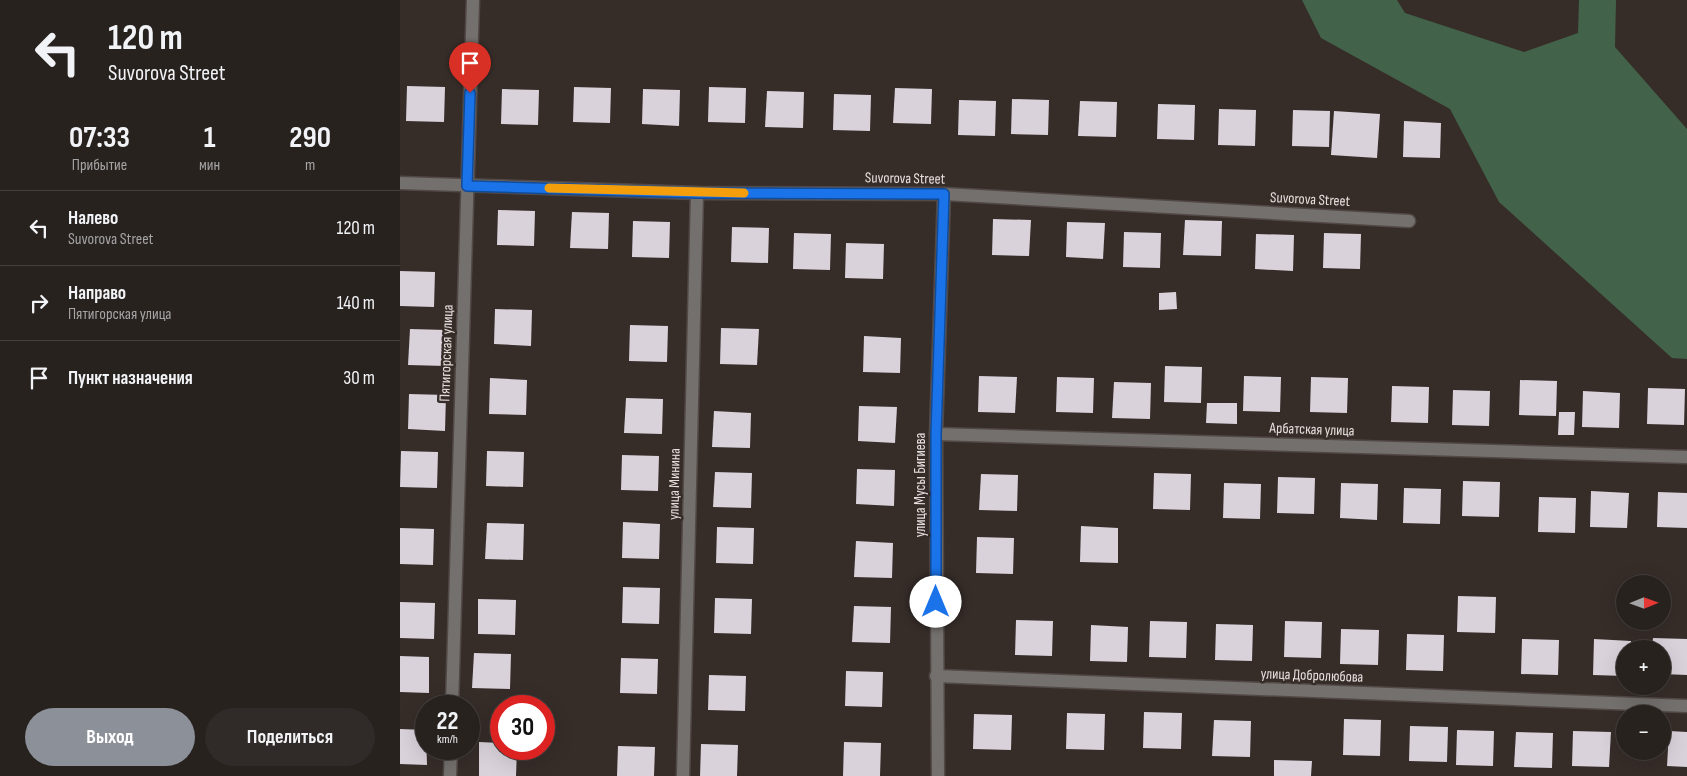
<!DOCTYPE html>
<html lang="ru">
<head>
<meta charset="utf-8">
<style>
  body { margin:0; font-family:"Sofia Sans Condensed",sans-serif; background:#302a28; color:#f1f3f6; height:100vh; display:flex; flex-direction:column; font-size:19px; white-space:nowrap }
  * { box-sizing:border-box; margin:0 }
  p { font-size:16px; color:#a5a4a4 }
  .icon { flex:none; width:28px; height:28px; fill:none; stroke:currentColor; stroke-width:2; stroke-linecap:round; stroke-linejoin:round }
  .map { position:relative; flex:1; overflow:hidden }
  .details { display:flex; flex-direction:column; background:#28221f; width:400px }
  .details>* { flex:none }
  .top-card { background:#28221f; color:#f1f3f6; overflow:hidden }
  .needle { width:32px; rotate:89deg }
  .buttons { position:absolute; left:1216px; top:575px; display:grid; gap:10px }
  .buttons a { display:grid; place-items:center; width:55px; height:55px; border-radius:50%; background:#28221f; box-shadow:0 5px 20px #0002,0 0 0 1px #443f3d; font-size:25px }
  .speed { position:absolute; left:15px; top:695px; display:flex; gap:10px; font-size:25px; font-weight:700; text-align:center }
  .speed>* { display:grid; place-content:center; width:65px; height:65px; border-radius:50%; background:#28221f; box-shadow:0 5px 20px #0002,0 0 0 1px #443f3d; line-height:1 }
  .speed small { font-size:12px; font-weight:400 }
  .speed .limit { border:8px solid #d22; background:#fff; color:#111 }
  .pin { position:absolute; display:grid; place-items:center; width:42px; height:42px; color:#fff; margin:-51px -21px; border-radius:50% 50% 50% 0; rotate:-45deg; box-shadow:0 0 5px #0007 }
  .pin .icon { rotate:45deg }
  .me { position:absolute; width:55px; margin:-28px; rotate:0deg; stroke-linejoin:round; filter:drop-shadow(0 0 4px #0008) }
  .turn { display:flex; align-items:center; gap:18px; height:105px; padding:0 25px; font-size:22px }
  .turn .icon { width:65px; height:65px; stroke-width:2.5 }
  .turn b { display:block; font-size:35px; line-height:42px }
  .eta { display:flex; justify-content:space-evenly; align-items:center; height:85px; text-align:center }
  .eta b { font-size:30px; font-weight:700; line-height:35px }
  .button { display:flex; gap:10px; margin-top:auto; padding:10px 25px }
  .button a { flex:1; height:58px; border-radius:30px; background:#8c9099; color:#fff; font-size:20px; font-weight:700; line-height:58px; text-align:center }
  .button a+a { background:#302a28; color:#f1f3f6 }
  ul { padding:0; list-style:none }
  li { display:flex; align-items:center; gap:15px; height:75px; padding:0 25px; border-top:1px solid #443f3d }
  li div { flex:1 }
  li b { display:block; font-size:19px }
  li em { font-style:normal }
  main { display:flex; flex:1; min-height:0 }
  .map>svg:first-child { display:block }
</style>
</head>
<body>
<main>
<section class="details">
<div class="top-card">
<div class="turn"><svg class="icon" aria-label="left" viewBox="0 0 24 24"><path d="M17 20v-9H6M10 6l-5 5 5 5"/></svg><div><b>120 m</b>Suvorova Street</div></div>
</div>
<div class="eta">
<div><b>07:33</b><p>Прибытие</p></div>
<div><b>1</b><p>мин</p></div>
<div><b>290</b><p>m</p></div>
</div>
<ul>
<li><svg class="icon" aria-label="left" viewBox="0 0 24 24"><path d="M17 20v-9H6M10 6l-5 5 5 5"/></svg><div><b>Налево</b><p>Suvorova Street</p></div><em>120 m</em></li>
<li><svg class="icon" aria-label="right" viewBox="0 0 24 24"><path d="M7 20v-9h11M14 6l5 5-5 5"/></svg><div><b>Направо</b><p>Пятигорская улица</p></div><em>140 m</em></li>
<li><svg class="icon" aria-label="arrive" viewBox="0 0 24 24"><path d="M6 21V4h12l-3 4 3 4H6"/></svg><div><b>Пункт назначения</b></div><em>30 m</em></li>
</ul>
<div class="button"><a>Выход</a><a>Поделиться</a></div>
</section>
<div class="map">
<svg width="1287" height="776" viewBox="0 0 1287 776">
  <rect width="100%" height="100%" fill="#362d29"/>
  <!-- green -->
  <path fill="#43624a" d="M902,0H997L1005,13L1124,52L1178,33L1179,0H1216L1215,47L1287,129V359L1272,358L1099,202L1050,109L921,38Z"/>
  <!-- building -->
  <g fill="#d9d2db">
    <path d="M7,86L45,87L44,122L6,121Z"/>
    <path d="M174,87L211,88L210,123L173,122Z"/>
    <path d="M309,87L346,88L345,123L308,122Z"/>
    <path d="M495,88L532,89L531,124L493,123Z"/>
    <path d="M102,89L139,90L138,125L101,124Z"/>
    <path d="M243,89L280,90L279,126L242,124Z"/>
    <path d="M367,91L404,92L403,128L365,127Z"/>
    <path d="M434,94L471,95L470,131L433,130Z"/>
    <path d="M612,99L649,100L648,135L611,134Z"/>
    <path d="M559,100L596,101L595,136L558,135Z"/>
    <path d="M680,101L717,102L716,137L678,136Z"/>
    <path d="M758,104L795,105L794,140L757,139Z"/>
    <path d="M819,109L856,110L855,146L818,145Z"/>
    <path d="M893,110L930,111L929,147L892,146Z"/>
    <path d="M934,111L980,114L977,158L931,155Z"/>
    <path d="M1004,121L1041,123L1040,158L1003,157Z"/>
    <path d="M98,210L135,211L134,246L97,245Z"/>
    <path d="M172,212L209,213L208,249L170,248Z"/>
    <path d="M593,219L631,220L629,256L592,255Z"/>
    <path d="M785,220L822,221L821,256L783,255Z"/>
    <path d="M233,221L270,222L269,258L232,257Z"/>
    <path d="M667,222L705,223L703,259L666,257Z"/>
    <path d="M332,227L369,228L368,263L331,262Z"/>
    <path d="M724,232L761,233L760,268L723,267Z"/>
    <path d="M394,233L431,234L430,270L393,269Z"/>
    <path d="M924,233L961,234L960,269L923,268Z"/>
    <path d="M856,234L894,235L893,271L855,269Z"/>
    <path d="M446,243L484,244L483,279L445,278Z"/>
    <path d="M0,271L35,272L34,307L0,306Z"/>
    <path d="M776,292L777,309L759,310V293Z"/>
    <path d="M95,309L132,310L131,346L94,344Z"/>
    <path d="M230,325L268,326L267,362L229,361Z"/>
    <path d="M321,328L359,329L357,365L320,364Z"/>
    <path d="M10,329L47,330L46,366L8,365Z"/>
    <path d="M464,336L501,338L500,373L463,372Z"/>
    <path d="M765,366L802,367L801,403L764,402Z"/>
    <path d="M579,376L617,377L615,413L578,412Z"/>
    <path d="M844,376L881,377L880,412L843,411Z"/>
    <path d="M657,377L694,378L693,413L656,412Z"/>
    <path d="M911,377L948,378L947,413L910,412Z"/>
    <path d="M90,378L127,380L126,415L89,414Z"/>
    <path d="M1120,380L1157,381L1156,416L1119,415Z"/>
    <path d="M714,382L751,383L750,419L712,418Z"/>
    <path d="M992,386L1029,387L1028,423L991,422Z"/>
    <path d="M1248,388L1285,389L1284,425L1247,424Z"/>
    <path d="M1053,390L1090,391L1089,426L1052,425Z"/>
    <path d="M1183,391L1220,393L1219,428L1182,427Z"/>
    <path d="M9,394L46,395L45,431L8,429Z"/>
    <path d="M226,398L263,399L262,434L224,433Z"/>
    <path d="M807,403H837V424L806,423Z"/>
    <path d="M459,406L497,407L495,443L458,441Z"/>
    <path d="M314,411L351,413L350,448L312,447Z"/>
    <path d="M1159,412H1175L1174,435H1158Z"/>
    <path d="M1,451L38,452L37,488L0,487Z"/>
    <path d="M87,451L124,452L123,487L86,486Z"/>
    <path d="M222,455L259,456L258,491L221,490Z"/>
    <path d="M457,469L495,470L494,506L456,504Z"/>
    <path d="M315,472L352,473L351,508L313,507Z"/>
    <path d="M754,473L791,474L790,510L753,509Z"/>
    <path d="M581,474L618,475L617,511L579,510Z"/>
    <path d="M878,477L915,478L914,514L877,513Z"/>
    <path d="M1063,481L1100,482L1099,517L1062,516Z"/>
    <path d="M824,483L861,484L860,519L823,518Z"/>
    <path d="M941,483L978,484L977,520L940,518Z"/>
    <path d="M1004,488L1041,489L1040,524L1003,523Z"/>
    <path d="M1191,491L1229,493L1227,528L1190,527Z"/>
    <path d="M1258,492L1287,493V528L1257,527Z"/>
    <path d="M1139,497L1176,498L1175,533L1138,532Z"/>
    <path d="M223,522L260,524L259,559L222,558Z"/>
    <path d="M87,523L124,524L123,560L85,559Z"/>
    <path d="M681,526L718,528V563L680,562Z"/>
    <path d="M317,527L354,528L353,564L316,563Z"/>
    <path d="M0,528L34,529L33,565L0,564Z"/>
    <path d="M577,537L614,538L613,574L576,573Z"/>
    <path d="M456,541L493,543L492,578L454,577Z"/>
    <path d="M223,587L260,588L259,624L222,623Z"/>
    <path d="M1058,596L1096,597L1095,633L1057,632Z"/>
    <path d="M315,598L352,599L351,634L314,633Z"/>
    <path d="M78,599L116,600L115,635L78,634Z"/>
    <path d="M0,602L35,603L34,639L0,638Z"/>
    <path d="M454,606L491,607L490,643L452,642Z"/>
    <path d="M616,620L653,621L652,656L615,655Z"/>
    <path d="M750,621L787,622L786,658L749,657Z"/>
    <path d="M885,621L922,622L921,658L884,657Z"/>
    <path d="M816,624L853,625L852,661L815,660Z"/>
    <path d="M691,625L728,627L727,662L690,661Z"/>
    <path d="M941,629L979,630L978,665L940,664Z"/>
    <path d="M1007,634L1044,635L1043,671L1006,670Z"/>
    <path d="M1253,638L1287,639V675L1262,674V649H1252Z"/>
    <path d="M1122,639L1159,640L1158,675L1121,674Z"/>
    <path d="M1194,639L1231,641V649H1225V676L1193,675Z"/>
    <path d="M74,653L111,654L110,689L72,688Z"/>
    <path d="M0,656L29,657V693L0,692Z"/>
    <path d="M221,658L258,659L257,694L220,693Z"/>
    <path d="M446,671L483,672L482,707L445,706Z"/>
    <path d="M309,675L346,676L345,711L308,710Z"/>
    <path d="M744,712L782,713L781,749L743,748Z"/>
    <path d="M667,713L705,714L704,750L666,749Z"/>
    <path d="M574,714L612,715L611,750L573,749Z"/>
    <path d="M944,719L981,720L980,756L943,755Z"/>
    <path d="M814,720L851,721L850,757L812,756Z"/>
    <path d="M1010,726L1048,727L1047,762L1009,761Z"/>
    <path d="M0,729L26,730L27,765L0,764Z"/>
    <path d="M1057,730L1094,731L1093,766L1056,765Z"/>
    <path d="M1173,731L1211,732L1209,767L1172,766Z"/>
    <path d="M1269,731L1287,732V767L1267,766Z"/>
    <path d="M1116,732L1153,733L1152,768L1114,767Z"/>
    <path d="M79,742L101,743V749H117L116,776H79Z"/>
    <path d="M444,742L481,743L480,776H443Z"/>
    <path d="M301,744L338,745L337,776H300Z"/>
    <path d="M218,746L255,747L254,776H217Z"/>
    <path d="M874,760L912,761L911,776H874Z"/>
  </g>
  <g fill="none" stroke-linecap="round" stroke-linejoin="round">
    <!-- minor casing -->
    <g stroke="#524946" stroke-width="15">
      <g id="minor">
        <path d="M0,183L297,193L544,194L1009,221"/>
        <path d="M536,434L1287,457"/>
        <path d="M536,676L1287,706"/>
        <path d="M52,706L73,0"/>
        <path d="M50,776L51,749"/>
        <path d="M283,776L297,193"/>
        <path d="M538,776L536,434L544,194"/>
      </g>
    </g>
    <!-- minor -->
    <use href="#minor" stroke="#73706d" stroke-width="12"/>
  </g>
  <g fill="none" stroke-linecap="round" stroke-linejoin="round">
    <!-- route casing -->
    <g stroke="#114b97" stroke-width="12">
      <path id="route" d="M70,93L67,186L297,193L544,194L536,434V602"/>
    </g>
    <!-- route -->
    <use href="#route" stroke="#1a73e8" stroke-width="9"/>
    <!-- slow -->
    <path stroke="#f59e0b" stroke-width="9" d="M149,188L344,193"/>
  </g>
  <g text-anchor="middle" stroke-width="5" stroke-linejoin="round" paint-order="stroke">
    <!-- street labels -->
    <g font-size="15" fill="#e5dfdd" stroke="#362d29">
      <text transform="translate(505 178) rotate(1)" y="5">Suvorova Street</text>
      <text transform="translate(910 199) rotate(3)" y="5">Suvorova Street</text>
      <text transform="translate(46 353) rotate(-88)" y="5">Пятигорская улица</text>
      <text transform="translate(912 429) rotate(2)" y="5">Арбатская улица</text>
      <text transform="translate(274 484) rotate(-89)" y="5">улица Минина</text>
      <text transform="translate(520 485) rotate(-90)" y="5">улица Мусы Бигиева</text>
      <text transform="translate(912 675) rotate(2)" y="5">улица Добролюбова</text>
    </g>
  </g>
</svg>
<div class="buttons">
<a><svg class="needle" viewBox="-14 -14 28 28"><path d="M0-13l5 13h-10z" fill="#e53935"/><path d="M0 13l5-13h-10z" fill="#a5a4a4"/></svg></a>
<a>+</a>
<a>−</a>
</div>
<div class="speed"><div>22<small>km/h</small></div><div class="limit">30</div></div>
<div class="pin" style="left:70px;top:93px;background:#d93025"><svg class="icon" aria-label="arrive" viewBox="0 0 24 24"><path d="M6 21V4h12l-3 4 3 4H6"/></svg></div>
<svg class="me" style="left:536px;top:602px" viewBox="-20 -20 40 40"><circle r="19" fill="#fff"/><path d="M0-13L10 11 0 6-10 11z" fill="#1a73e8"/></svg>
</div>
</main>
</body>
</html>
